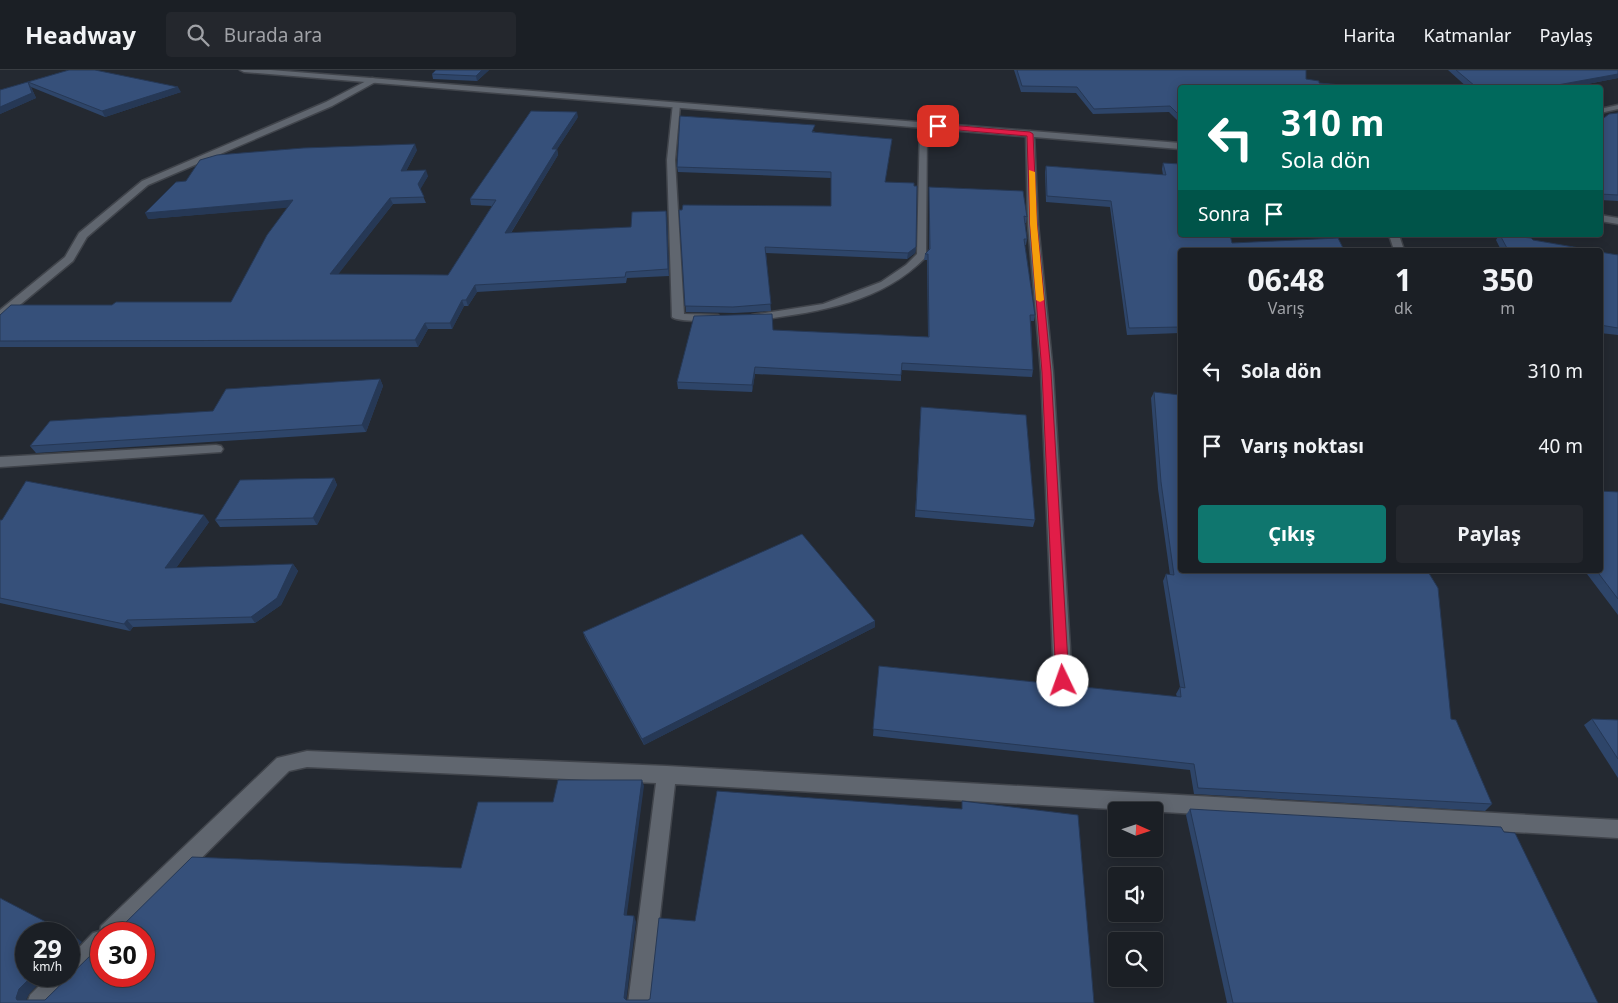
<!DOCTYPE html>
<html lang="tr">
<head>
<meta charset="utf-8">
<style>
  body { margin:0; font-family:"Noto Sans",sans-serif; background:#24272d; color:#f1f3f6; height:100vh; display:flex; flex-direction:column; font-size:19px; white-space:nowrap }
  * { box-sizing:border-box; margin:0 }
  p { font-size:16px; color:#a0a2a7 }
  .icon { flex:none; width:28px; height:28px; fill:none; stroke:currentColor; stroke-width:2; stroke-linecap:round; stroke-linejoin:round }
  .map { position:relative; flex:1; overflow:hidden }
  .details { position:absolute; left:1178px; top:178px; width:425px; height:325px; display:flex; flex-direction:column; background:#1b1f25; border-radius:5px; box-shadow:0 2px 12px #0003,0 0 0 1px #393d42 }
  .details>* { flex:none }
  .top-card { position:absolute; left:1178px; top:15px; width:425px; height:152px; border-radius:5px; box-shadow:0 2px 12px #0003,0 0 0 1px #393d42; background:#00695c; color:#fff; overflow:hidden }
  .needle { width:32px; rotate:93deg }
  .fabs { position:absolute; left:1108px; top:732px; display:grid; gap:10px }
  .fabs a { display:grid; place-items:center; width:55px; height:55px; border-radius:5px; background:#1b1f25; box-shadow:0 2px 12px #0003,0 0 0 1px #393d42; font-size:25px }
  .speed { position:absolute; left:15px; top:852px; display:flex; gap:10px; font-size:25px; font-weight:700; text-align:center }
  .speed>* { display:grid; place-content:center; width:65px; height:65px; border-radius:50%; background:#1b1f25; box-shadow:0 2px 12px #0003,0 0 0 1px #393d42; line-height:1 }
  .speed small { font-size:12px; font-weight:400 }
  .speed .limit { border:8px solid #d22; background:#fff; color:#111 }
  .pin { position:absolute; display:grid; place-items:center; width:42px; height:42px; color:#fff; margin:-21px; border-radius:10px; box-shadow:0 2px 8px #0006 }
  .me { position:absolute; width:55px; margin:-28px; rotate:357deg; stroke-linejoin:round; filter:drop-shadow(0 0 4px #0008) }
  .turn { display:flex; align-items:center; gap:18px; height:105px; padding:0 20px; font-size:22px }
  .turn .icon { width:65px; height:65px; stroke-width:2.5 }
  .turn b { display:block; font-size:35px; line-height:42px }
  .then { display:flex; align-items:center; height:48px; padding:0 20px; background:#0003; gap:10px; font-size:19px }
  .eta { display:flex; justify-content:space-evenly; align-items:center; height:85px; text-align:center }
  .eta b { font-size:30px; font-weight:700; line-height:35px }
  .action { display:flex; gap:10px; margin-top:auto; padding:10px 20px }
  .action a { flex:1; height:58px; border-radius:5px; background:#0f766e; color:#fff; font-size:20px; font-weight:700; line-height:58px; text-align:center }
  .action a+a { background:#24272d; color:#f1f3f6 }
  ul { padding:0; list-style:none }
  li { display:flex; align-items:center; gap:15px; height:75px; padding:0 20px }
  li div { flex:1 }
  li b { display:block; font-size:19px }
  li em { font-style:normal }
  header { display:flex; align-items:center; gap:30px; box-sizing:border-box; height:70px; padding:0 25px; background:#1b1f25; border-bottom:1px solid #393d42 }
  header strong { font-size:24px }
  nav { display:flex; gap:28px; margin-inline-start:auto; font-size:18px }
  .search { width:350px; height:45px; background:#24272d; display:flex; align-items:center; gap:12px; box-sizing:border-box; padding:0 18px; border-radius:5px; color:#a0a2a7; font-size:19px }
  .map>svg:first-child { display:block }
</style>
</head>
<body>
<header>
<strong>Headway</strong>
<div class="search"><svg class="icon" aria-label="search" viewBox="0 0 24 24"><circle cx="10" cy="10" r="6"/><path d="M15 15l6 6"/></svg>Burada ara</div>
<nav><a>Harita</a><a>Katmanlar</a><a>Paylaş</a></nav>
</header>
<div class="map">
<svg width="1618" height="933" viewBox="0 0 1618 933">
  <rect width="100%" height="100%" fill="#242931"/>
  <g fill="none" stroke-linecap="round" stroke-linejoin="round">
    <!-- street casing -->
    <g stroke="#40444b" stroke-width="3">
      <g id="street">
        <path d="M372,8L379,10L332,36L148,115L87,167L73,191L4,248L0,249V240L65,187L79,163L142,111L326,32Z"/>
        <path d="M673,33L680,35L675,90L684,244L718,245L720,247C714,252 678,252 672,247L667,90Z"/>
        <path d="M920,53L927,55L926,187C879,235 815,242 752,251L748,250L746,248L752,245L823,234L881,212L906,195L917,184Z"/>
        <path d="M1030,61L1034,64L1038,154L1053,302L1072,611L1069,616L1063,618L1057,616L1054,611L1041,302L1028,154L1026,64Z"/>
        <path d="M1600,145L1618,148V154L1600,151Z"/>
        <path d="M1389,165H1399L1404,180H1394Z"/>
        <path d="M216,375L221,376L223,379L221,382L0,397V387Z"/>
        <path d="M307,681L667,696L1618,750V768L675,714L650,933H628L656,713L307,697L289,701L125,864H101V886L54,933H27L30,925L49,906H69V888L93,863L100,861L101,856L277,688Z"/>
      </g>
    </g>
    <!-- secondary casing -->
    <g stroke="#40444b" stroke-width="3">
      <g id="secondary">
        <path d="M240,0H271L1180,73V79L244,2Z"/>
        <path d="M1618,35V39L1600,43V39Z"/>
      </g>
    </g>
    <!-- street -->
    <use href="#street" fill="#60666f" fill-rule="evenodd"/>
    <!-- secondary -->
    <use href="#secondary" fill="#60666f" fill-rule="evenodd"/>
  </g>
  <!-- wall -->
  <g fill="#2e4569">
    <path d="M69,0L181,22L105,47L31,17L36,28L0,44V20Z"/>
    <path d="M489,0L477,11L433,9L432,4Z"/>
    <path d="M1014,0H1306L1180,18V53L1169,42L1093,44L1076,23L1021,22Z"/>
    <path d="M1448,0H1618V8L1567,18H1468Z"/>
    <path d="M1618,43V131L1600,130V51Z"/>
    <path d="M578,47L557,79L558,85L511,163L631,157L667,147L669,206L627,208L626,213L477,222L468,236H464L452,259H428L418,277H0V245L112,235L231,232L288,137L148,149L186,111L417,80L406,101L428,106L420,119L426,133L393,134L338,204L448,205L492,136L471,135L470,129Z"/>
    <path d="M815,61L814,62L892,69L885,112L916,177L915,183L907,189L766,183L771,241L734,243L686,242L679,140L831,136V108L678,102L677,97Z"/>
    <path d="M1163,93L1180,94V263L1127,265L1110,137L1046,132L1045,102L1046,96L1163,105L1162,99Z"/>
    <path d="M929,117L1027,147L1026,153H1025L1027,169L1026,175H1024L1035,245L1034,251H1031L1033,300L1032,307L901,300V311L755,304L752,322L678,319L677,312L773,260L928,267L927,190H924L925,184L929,179Z"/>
    <path d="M1499,165H1507L1533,170L1591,180H1501L1496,170Z"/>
    <path d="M1600,182L1618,185V265L1600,263Z"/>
    <path d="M380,309L383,316L366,362L36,383L30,376Z"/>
    <path d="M1154,322L1180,500L1451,649L1492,734L1485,741L1194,724L1190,700L873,666L879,596L1177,627L1176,624L1180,617L1163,511L1166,504L1170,505L1158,419L1151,328Z"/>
    <path d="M921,337L1035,450L1033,457L915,447Z"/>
    <path d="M334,408L337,415L317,455L220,457L215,450Z"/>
    <path d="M1618,422V545L1584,500H1600Z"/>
    <path d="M0,450L209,452L176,498L293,494L298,501L281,535L255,553L133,557L130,561L0,533Z"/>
    <path d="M875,557L644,675L585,568L583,562Z"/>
    <path d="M1592,649L1618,650V708L1584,655Z"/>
    <path d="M1190,739L1504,762L1598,933H1227L1186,745Z"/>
  </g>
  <!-- shaded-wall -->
  <g fill="#263855">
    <path d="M482,0H489L477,11L476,6Z"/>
    <path d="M1618,4V8L1567,18H1541Z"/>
    <path d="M28,12L31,17L36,28L0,44V37Z"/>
    <path d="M178,17L181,22L105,47L102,41Z"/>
    <path d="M577,42L578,47L557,79L558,85L507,169L505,163L552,79Z"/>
    <path d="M415,74L417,80L403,107L401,101Z"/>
    <path d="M426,100L428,106L420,120L418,114Z"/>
    <path d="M390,128L393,134L333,211L330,204Z"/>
    <path d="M293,130L296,137L148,149L145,143Z"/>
    <path d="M666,141L667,147L669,206L668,199Z"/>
    <path d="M916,177L915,183L907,189L908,183Z"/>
    <path d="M475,215L477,222L468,236L466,230Z"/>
    <path d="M462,230L464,236L452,259L450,253Z"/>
    <path d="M425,253L428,259L418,277L415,270Z"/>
    <path d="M755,297V304L752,322V315Z"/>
    <path d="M380,309L383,316L366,362L362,355Z"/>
    <path d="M334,408L337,415L317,455L313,448Z"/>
    <path d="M204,445L209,452L171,505L165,498Z"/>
    <path d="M293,494L298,501L281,535L255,553L251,547Z"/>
    <path d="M127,550L133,557L130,561L124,554Z"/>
    <path d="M875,551V557L644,675L642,669Z"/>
    <path d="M642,710L644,716L626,851L624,845Z"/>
    <path d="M634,846L636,852L626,933L624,928Z"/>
    <path d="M74,866L82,872L69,886V871Z"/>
    <path d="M32,906H46L29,924L25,932L17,930L16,928L19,919Z"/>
  </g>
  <!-- building -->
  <g fill="#36507a" stroke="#263855">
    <path d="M69,0H95L178,17L102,41L28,12L32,23L0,37V20Z"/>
    <path d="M436,0H482L476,6L432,4Z"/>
    <path d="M1017,0H1306V9L1319,11V13L1376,18H1180V46L1170,36L1094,39L1077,17L1022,16Z"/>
    <path d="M1456,0H1618V4L1541,18H1531L1475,16Z"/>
    <path d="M531,41L577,42L552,79H557L505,163L631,157L632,142L666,141L668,199L626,202L625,207L475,215L466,230H462L450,253H425L415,270L0,271V245L11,235H112L116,232H231L267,165L293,130L145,143L176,112L186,111L200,90L217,85L303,78L415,74L401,101L426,100L418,114L424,127L390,128L330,204L448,205L496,130L470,129Z"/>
    <path d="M1618,43V125L1600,124V51L1609,44Z"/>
    <path d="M680,46L815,55L812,62L892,69L885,112L914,113V116H917L916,177L908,183L765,177L771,234L733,237L685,236L679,140H682L683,135L831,136V102L677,97Z"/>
    <path d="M1163,93L1180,94V165H1230L1232,173L1338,168L1344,180H1180V257L1129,258L1111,131L1047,126L1046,96L1166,105Z"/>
    <path d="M929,117L1023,121L1027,147L1024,146L1027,169H1024L1035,245H1030L1033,300L902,293L901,305L755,297L752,315L677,312L694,246L772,244L773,260L929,267L928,184H925L930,179Z"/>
    <path d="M1500,165L1531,168L1533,170L1591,180H1508Z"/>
    <path d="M1600,182L1618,185V258L1600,255Z"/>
    <path d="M380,309L362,355L30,376L50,351L213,341L226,319Z"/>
    <path d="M1154,322L1180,325V500H1427L1438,518L1451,649L1456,650L1492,734L1198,718L1194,694L873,659L879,596L1181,627L1180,617L1185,618L1166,504L1174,505L1161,412Z"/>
    <path d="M921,337L1026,345L1035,450L916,440Z"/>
    <path d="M334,408L313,448L215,450L240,410Z"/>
    <path d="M26,411L204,445L165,498L293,494L277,528L251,547L127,550L124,554L0,528V450H2Z"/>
    <path d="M1600,421L1618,422V529L1596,500H1600Z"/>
    <path d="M802,464L875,551L642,669L583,562Z"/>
    <path d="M1592,649L1618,650V689Z"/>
    <path d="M558,710H642L624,845L634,846L624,928L626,930H648L650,929L659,848L695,851L717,721L962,739V731L1078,745L1094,933H0V828L69,864H26V906H32L19,919L16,928L17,930H45L94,882V877L97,878L101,874V906H144V864H112L115,861L118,860L192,787L461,798L478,732H553Z"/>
    <path d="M1190,739L1501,757L1504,762L1515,763L1598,933H1233Z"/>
    <path d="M69,864L74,866L69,871Z"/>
  </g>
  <!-- route -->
  <path fill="#e11d48" stroke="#92132f" d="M938,54L1030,62L1033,64L1037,154L1051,302L1069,611L1068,615L1063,616L1058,615L1056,611L1042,302L1030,154L1027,66L935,58L934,56Z"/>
  <!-- slow -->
  <path fill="#f59e0b" d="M1029,100L1035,102L1037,154L1044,230L1040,232L1036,230L1030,154Z"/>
</svg>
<div class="fabs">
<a><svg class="needle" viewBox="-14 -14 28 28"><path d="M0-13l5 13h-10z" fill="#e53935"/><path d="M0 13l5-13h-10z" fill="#a0a2a7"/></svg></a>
<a><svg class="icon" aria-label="sound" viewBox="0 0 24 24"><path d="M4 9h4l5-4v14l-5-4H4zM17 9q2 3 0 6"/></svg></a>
<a><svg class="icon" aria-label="search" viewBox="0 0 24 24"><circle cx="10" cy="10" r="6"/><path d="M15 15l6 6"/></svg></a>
</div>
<div class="speed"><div>29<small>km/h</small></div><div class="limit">30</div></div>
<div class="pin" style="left:938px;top:56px;background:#d93025"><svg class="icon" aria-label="arrive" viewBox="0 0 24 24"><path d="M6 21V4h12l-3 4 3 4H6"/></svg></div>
<svg class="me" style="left:1063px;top:611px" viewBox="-20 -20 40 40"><circle r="19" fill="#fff"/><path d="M0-13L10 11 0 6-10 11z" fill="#e11d48"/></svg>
<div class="top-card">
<div class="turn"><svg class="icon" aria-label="left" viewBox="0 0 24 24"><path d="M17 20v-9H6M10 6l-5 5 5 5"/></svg><div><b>310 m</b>Sola dön</div></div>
<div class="then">Sonra<svg class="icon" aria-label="arrive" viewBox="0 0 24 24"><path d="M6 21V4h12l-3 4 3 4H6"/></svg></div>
</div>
<section class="details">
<div class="eta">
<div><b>06:48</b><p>Varış</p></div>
<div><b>1</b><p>dk</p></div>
<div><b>350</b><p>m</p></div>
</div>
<ul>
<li><svg class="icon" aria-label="left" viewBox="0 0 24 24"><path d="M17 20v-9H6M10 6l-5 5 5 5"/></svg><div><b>Sola dön</b></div><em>310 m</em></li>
<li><svg class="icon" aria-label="arrive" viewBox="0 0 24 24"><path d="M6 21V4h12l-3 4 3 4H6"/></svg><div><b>Varış noktası</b></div><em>40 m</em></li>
</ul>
<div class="action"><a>Çıkış</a><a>Paylaş</a></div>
</section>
</div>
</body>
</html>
